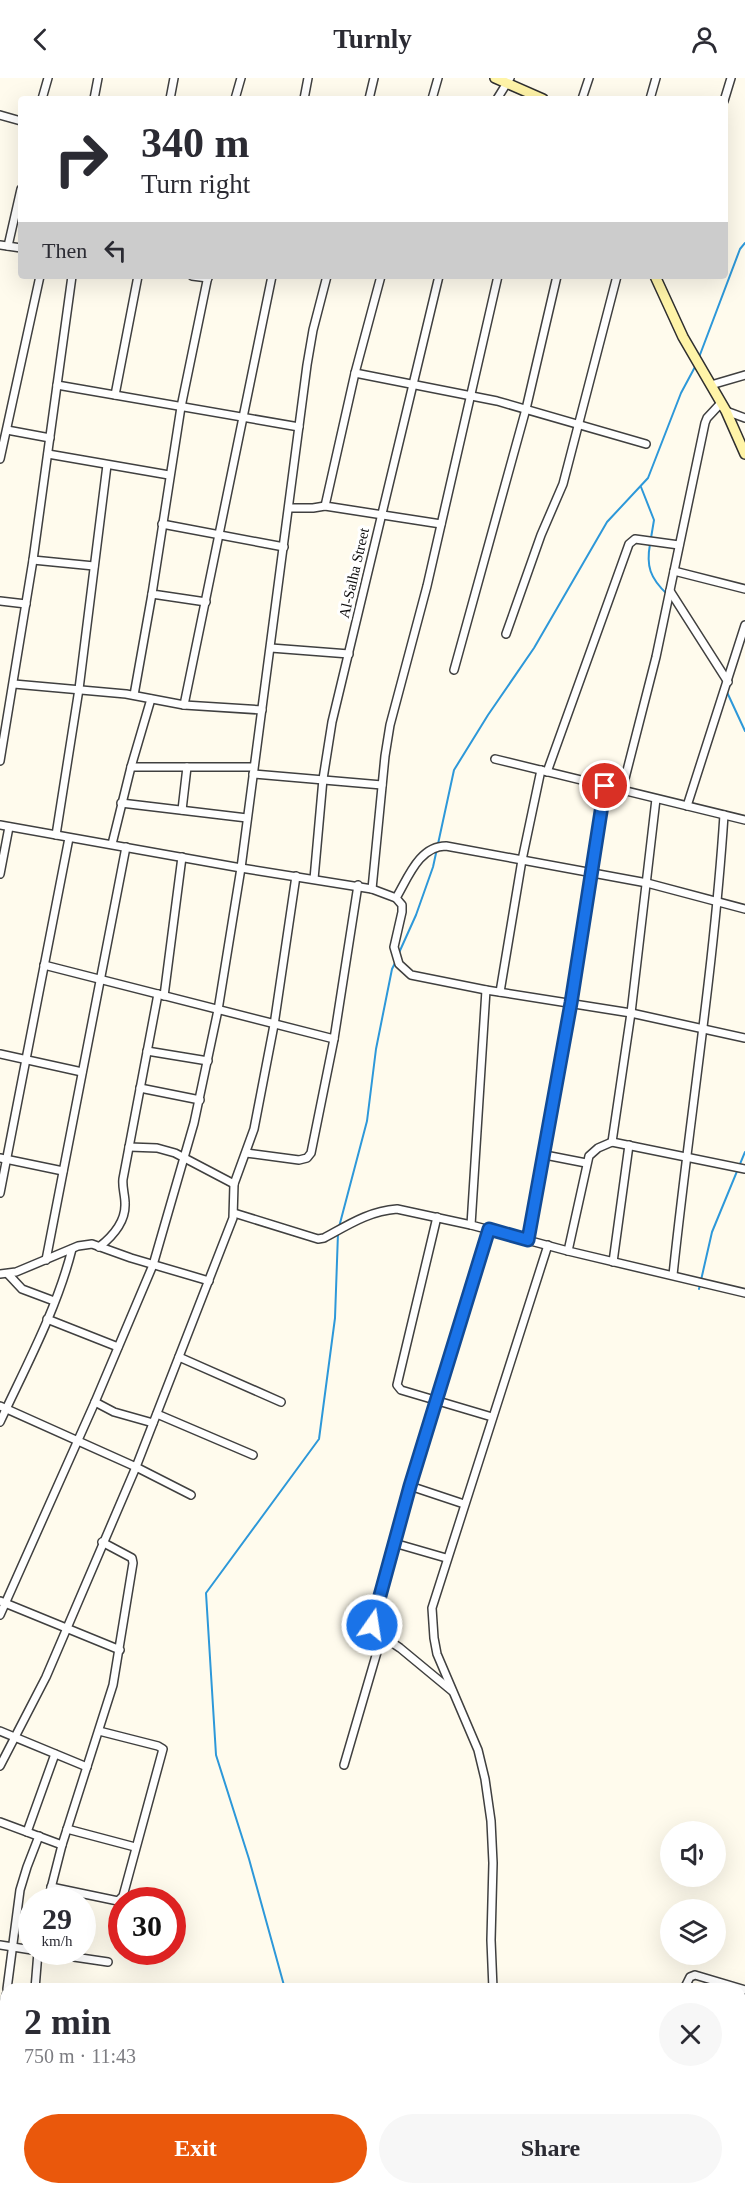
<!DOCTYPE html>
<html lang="en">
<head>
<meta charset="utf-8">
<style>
  body { margin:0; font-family:Georgia,serif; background:#f7f7f7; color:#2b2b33; height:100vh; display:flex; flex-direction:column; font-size:22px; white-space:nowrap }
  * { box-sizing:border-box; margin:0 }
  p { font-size:20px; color:#7c7c81 }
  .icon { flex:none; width:33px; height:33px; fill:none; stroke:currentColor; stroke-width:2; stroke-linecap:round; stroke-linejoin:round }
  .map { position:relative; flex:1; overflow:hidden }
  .drawer { position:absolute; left:0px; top:1905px; width:746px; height:212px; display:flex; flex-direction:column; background:#fff; border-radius:18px 18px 0 0; box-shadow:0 6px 24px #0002 }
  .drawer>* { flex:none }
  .guide { position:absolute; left:18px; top:18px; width:710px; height:183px; border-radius:6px; box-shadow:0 6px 24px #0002; background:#fff; color:#2b2b33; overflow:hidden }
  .fabs { position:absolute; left:660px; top:1743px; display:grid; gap:12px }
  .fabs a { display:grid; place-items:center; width:66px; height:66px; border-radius:50%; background:#fff; box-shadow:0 6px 24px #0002; font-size:30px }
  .speed { position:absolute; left:18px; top:1809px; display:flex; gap:12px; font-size:30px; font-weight:700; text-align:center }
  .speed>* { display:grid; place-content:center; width:78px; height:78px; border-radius:50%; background:#fff; box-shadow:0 6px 24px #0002; line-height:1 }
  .speed small { font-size:15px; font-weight:400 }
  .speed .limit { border:9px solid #d22; background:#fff; color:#111 }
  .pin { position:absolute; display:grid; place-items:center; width:51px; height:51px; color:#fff; margin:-26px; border:3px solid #fff; border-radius:50%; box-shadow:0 2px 6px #0007 }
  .me { position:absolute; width:66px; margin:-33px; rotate:13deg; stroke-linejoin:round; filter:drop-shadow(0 0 4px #0008) }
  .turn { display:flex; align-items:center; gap:21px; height:126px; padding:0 24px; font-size:27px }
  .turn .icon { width:78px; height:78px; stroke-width:2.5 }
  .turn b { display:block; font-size:42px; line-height:51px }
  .then { display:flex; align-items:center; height:57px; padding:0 24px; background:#0003; gap:12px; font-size:22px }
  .round { display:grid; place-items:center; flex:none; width:63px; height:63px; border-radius:32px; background:#f7f7f7 }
  .overview { display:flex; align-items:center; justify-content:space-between; height:102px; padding:0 24px }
  h1 { font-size:36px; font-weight:600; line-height:45px }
  .cta { display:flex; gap:12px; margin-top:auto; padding:12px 24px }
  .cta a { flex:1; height:69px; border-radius:36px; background:#ea580c; color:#fff; font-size:24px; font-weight:600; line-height:69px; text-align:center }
  .cta a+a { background:#f7f7f7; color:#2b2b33 }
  header { display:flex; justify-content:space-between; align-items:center; height:78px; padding:0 24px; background:#fff; font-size:27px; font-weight:600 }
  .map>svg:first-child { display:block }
</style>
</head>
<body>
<header><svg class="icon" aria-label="back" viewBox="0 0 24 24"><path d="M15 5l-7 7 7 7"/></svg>Turnly<svg class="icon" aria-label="person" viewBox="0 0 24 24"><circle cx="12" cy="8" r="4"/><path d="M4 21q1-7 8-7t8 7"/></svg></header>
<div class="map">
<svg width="745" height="2116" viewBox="0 0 745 2116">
  <rect width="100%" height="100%" fill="#fffbed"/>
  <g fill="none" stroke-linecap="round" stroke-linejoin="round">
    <!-- stream -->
    <g stroke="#2d98d9" stroke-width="2">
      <path d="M698,282L740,171L745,165"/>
      <path d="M641,409L654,442L651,460"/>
      <path d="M650,466C646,488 650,500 667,516"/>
      <path d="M726,612L745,653"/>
      <path d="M398,877L416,837L433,789L454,692L488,637L534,570L607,444L648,400L681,315L696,287"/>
      <path d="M339,1149L367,1043L376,971L392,891L396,883"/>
      <path d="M699,1211L712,1154L745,1074"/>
      <path d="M285,1911L249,1781L216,1677L206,1515L319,1361L335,1240L338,1155"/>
      <path d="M271,2116V2110"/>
    </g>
    <!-- street casing -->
    <g stroke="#404040" stroke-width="10">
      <g id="street">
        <path d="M42,21L48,0"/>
        <path d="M94,21L98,0"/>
        <path d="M170,21L174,0"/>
        <path d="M235,21L241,0"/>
        <path d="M304,21L308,0"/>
        <path d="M369,21L374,0"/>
        <path d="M432,21L438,0"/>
        <path d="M497,21L510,0"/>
        <path d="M582,21L589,0"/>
        <path d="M650,21L656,0"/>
        <path d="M724,23L731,0"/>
        <path d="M0,37L21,43"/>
        <path d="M0,167L21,170"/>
        <path d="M8,168L21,111"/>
        <path d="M192,198L208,200"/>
        <path d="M381,198L355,295L325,428L441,446"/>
        <path d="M355,295L497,323L646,366"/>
        <path d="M57,307L299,349"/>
        <path d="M711,307L745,297"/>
        <path d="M115,317L138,198"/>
        <path d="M726,333L745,340"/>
        <path d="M7,352L50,360"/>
        <path d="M48,376L169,397"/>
        <path d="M0,381L40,198"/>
        <path d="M289,430H313L325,428"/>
        <path d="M162,446L284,469"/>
        <path d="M33,482L94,488"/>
        <path d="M674,493L745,511"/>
        <path d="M670,513L728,604"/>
        <path d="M0,523L26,526"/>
        <path d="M206,524L152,516L181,329L208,198"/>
        <path d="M506,556L541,457L563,406L617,198"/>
        <path d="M271,570L349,576"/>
        <path d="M454,592L526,331L557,198"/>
        <path d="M14,606L126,616L184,627L262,632"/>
        <path d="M134,617L152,516"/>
        <path d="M184,627L272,198"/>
        <path d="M495,681L745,742"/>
        <path d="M0,683L33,482L72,198"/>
        <path d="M131,689H253"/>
        <path d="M547,694L629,466L635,461L679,467"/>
        <path d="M253,696L382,707"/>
        <path d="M622,712L656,579L705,345L707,340L721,325"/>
        <path d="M656,721L631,935L612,1064L745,1091"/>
        <path d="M121,725L247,740"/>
        <path d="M687,728L745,547"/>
        <path d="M182,732L187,689"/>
        <path d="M0,747L241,790L372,811L396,820L402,827V834L394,869L399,886L411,897L486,912L631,935L745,960"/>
        <path d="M56,757L79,611L107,387"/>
        <path d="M112,766L131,689L151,621"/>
        <path d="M0,796L9,749"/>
        <path d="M314,801L323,701L332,644L439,198"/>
        <path d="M372,811L385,678L390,647L427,508L498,198"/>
        <path d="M396,820C408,800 419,768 446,768L647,805L745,831"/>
        <path d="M44,887L334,961"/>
        <path d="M486,912L471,1147L568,1173L745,1215"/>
        <path d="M500,914L522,782L541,692"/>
        <path d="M164,918L182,779"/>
        <path d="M147,973L208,983"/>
        <path d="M0,976L82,994"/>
        <path d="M140,1010L200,1022"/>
        <path d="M129,1069L157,1070L175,1075L234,1106"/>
        <path d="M246,1075L299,1082L307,1080L311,1075L334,961L358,807"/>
        <path d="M545,1077L586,1085"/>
        <path d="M0,1080L63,1093"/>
        <path d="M0,1115L69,760"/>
        <path d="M234,1135L318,1161L324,1160C348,1147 369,1133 397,1131L471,1147"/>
        <path d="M437,1139L397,1307L401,1312L492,1339"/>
        <path d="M528,1162L571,925L605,708"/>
        <path d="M99,1169C113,1158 126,1144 125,1125C125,1117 122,1109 123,1101L158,916"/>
        <path d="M568,1173L589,1078L598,1070L612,1064"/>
        <path d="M46,1182L126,769"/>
        <path d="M613,1184L629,1067"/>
        <path d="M0,1196L16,1194L78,1168L92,1166L131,1180L209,1203"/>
        <path d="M8,1196L22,1211L54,1223"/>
        <path d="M673,1197C689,1044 714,891 724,737"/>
        <path d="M47,1241L118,1269"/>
        <path d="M179,1279L281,1324"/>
        <path d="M95,1324L114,1334L153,1345"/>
        <path d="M0,1328L136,1389L191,1417"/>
        <path d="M157,1336L253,1377"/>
        <path d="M0,1344C26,1288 57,1231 72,1171"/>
        <path d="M410,1408L464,1426"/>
        <path d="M394,1465L446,1480"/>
        <path d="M0,1523L120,1572"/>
        <path d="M0,1537L95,1324L153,1187L194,1045L218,932L241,790L307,287L313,252L327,198"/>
        <path d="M452,1613L400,1570L375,1553L373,1542L410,1408L489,1151"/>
        <path d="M0,1653L87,1689"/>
        <path d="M344,1687L382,1557"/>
        <path d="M0,1688L46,1599L136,1389L233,1140L234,1106L254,1051L274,947L296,798"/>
        <path d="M0,1744L62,1767"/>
        <path d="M67,1751L135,1769"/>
        <path d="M27,1754L55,1676"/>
        <path d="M51,1809L118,1823L123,1818L163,1671L158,1668L99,1653"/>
        <path d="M48,1822L62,1767L113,1607L133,1485L132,1480L102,1464"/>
        <path d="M0,1867L32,1872"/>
        <path d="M40,1874L108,1884"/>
        <path d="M7,1911L20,1812L27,1789L39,1758"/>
        <path d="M35,1911L38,1874"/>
        <path d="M493,1911L491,1862L493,1785L491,1743L485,1701L478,1672L437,1576L434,1560L432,1530L548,1167"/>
        <path d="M684,1911L690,1899L695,1897L745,1912"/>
        <path d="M0,1956L6,1917"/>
        <path d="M0,1998L6,2000"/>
        <path d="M740,2010L745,2012"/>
        <path d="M0,2066L6,2068"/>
        <path d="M740,2093L745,2095"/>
        <path d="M17,2116L18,2110"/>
        <path d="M541,2116L542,2110"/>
        <path d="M583,2116L584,2110"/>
        <path d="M644,2116L645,2110"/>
        <path d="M703,2116L704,2110"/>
      </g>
    </g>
    <!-- secondary casing -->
    <g stroke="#2f2f2f" stroke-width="12">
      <g id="secondary">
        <path d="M495,0L543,21"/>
        <path d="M655,198L683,259L726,333L745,376"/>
      </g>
    </g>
    <!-- street -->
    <use href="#street" stroke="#fff" stroke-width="7"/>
    <!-- secondary -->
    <use href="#secondary" stroke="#fff4a8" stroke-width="9"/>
  </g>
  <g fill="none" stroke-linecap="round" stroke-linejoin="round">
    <!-- route casing -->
    <g stroke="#114b97" stroke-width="15">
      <path id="route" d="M372,1547L410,1408L489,1151L528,1162L571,925L605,708"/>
    </g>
    <!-- route -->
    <use href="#route" stroke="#1a73e8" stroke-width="10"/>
  </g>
  <g text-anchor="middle" stroke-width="6" stroke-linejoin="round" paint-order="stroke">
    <!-- street labels -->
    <g font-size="15" fill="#0d0d0d" stroke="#fff">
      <text transform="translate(354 495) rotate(-77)" y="5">Al-Salha Street</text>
    </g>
  </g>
</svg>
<div class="fabs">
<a><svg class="icon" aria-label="sound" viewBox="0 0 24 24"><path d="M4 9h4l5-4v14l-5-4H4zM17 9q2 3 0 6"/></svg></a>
<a><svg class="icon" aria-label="layers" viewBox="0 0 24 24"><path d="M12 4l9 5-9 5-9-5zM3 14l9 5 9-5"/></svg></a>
</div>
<div class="speed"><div>29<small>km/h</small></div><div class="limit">30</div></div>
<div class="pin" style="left:605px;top:708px;background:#d93025"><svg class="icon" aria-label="arrive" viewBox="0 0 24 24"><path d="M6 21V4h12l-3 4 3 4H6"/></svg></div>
<svg class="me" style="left:372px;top:1547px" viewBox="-20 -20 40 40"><circle r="17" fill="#1a73e8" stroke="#fff" stroke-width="3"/><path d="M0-11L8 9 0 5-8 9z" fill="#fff"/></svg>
<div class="guide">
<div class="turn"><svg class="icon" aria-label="right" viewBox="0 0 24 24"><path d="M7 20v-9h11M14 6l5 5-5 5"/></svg><div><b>340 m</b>Turn right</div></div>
<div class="then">Then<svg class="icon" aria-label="left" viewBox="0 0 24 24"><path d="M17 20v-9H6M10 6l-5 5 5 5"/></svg></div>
</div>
<section class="drawer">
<div class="overview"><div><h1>2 min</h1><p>750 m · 11:43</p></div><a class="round"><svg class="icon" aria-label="close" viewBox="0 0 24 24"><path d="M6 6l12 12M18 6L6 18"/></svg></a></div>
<div class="cta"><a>Exit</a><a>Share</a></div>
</section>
</div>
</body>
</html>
